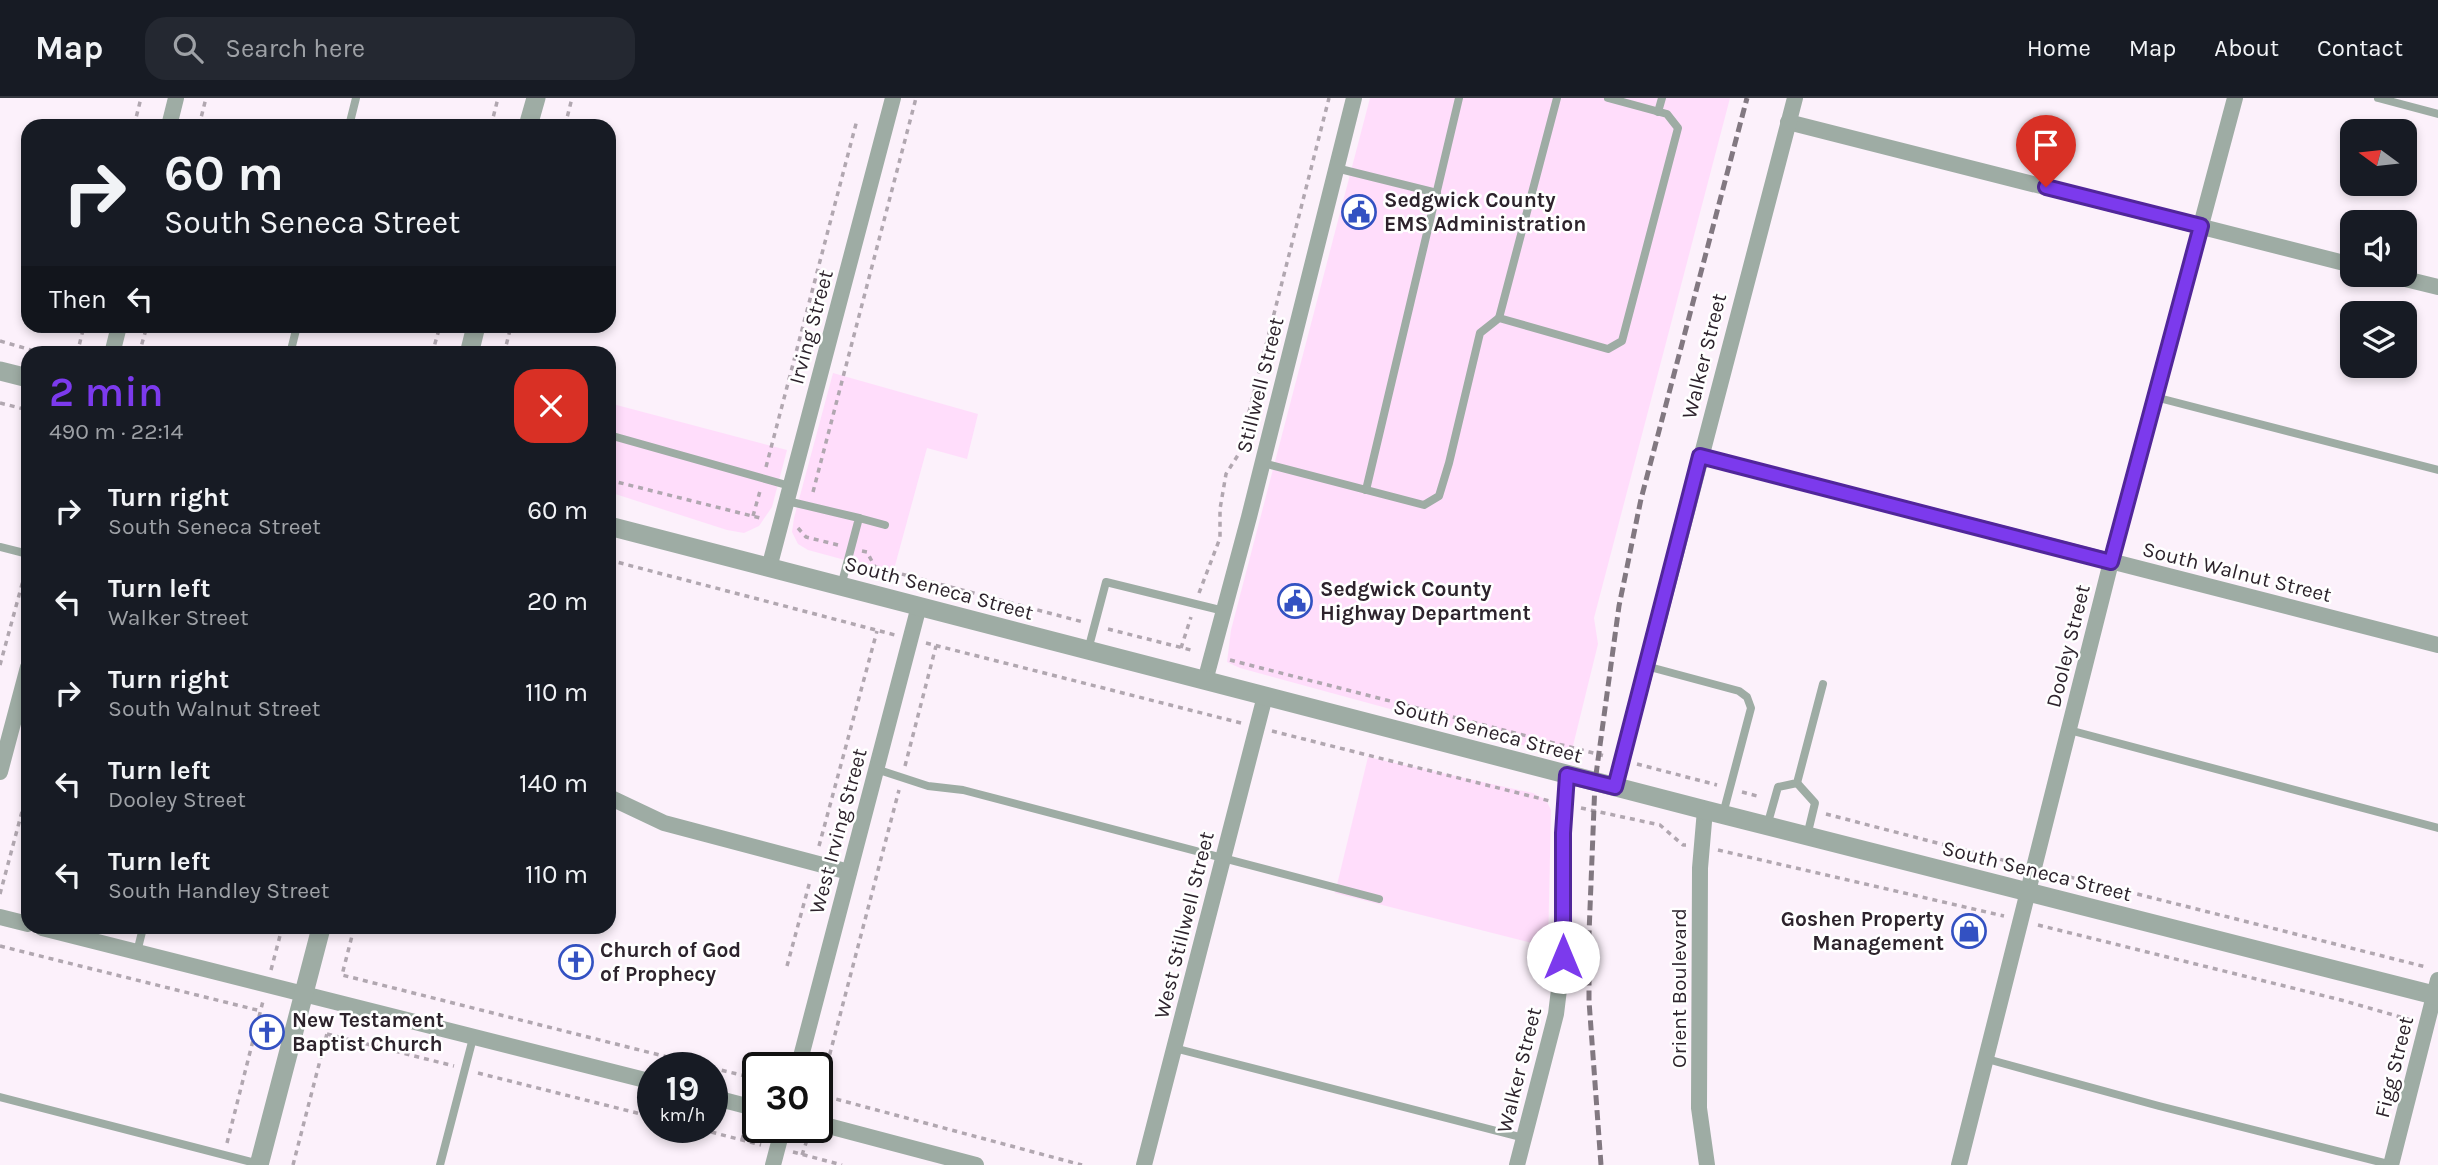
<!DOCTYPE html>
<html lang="en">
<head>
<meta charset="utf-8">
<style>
  body { margin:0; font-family:Karla,sans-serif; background:#242831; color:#f1f3f6; height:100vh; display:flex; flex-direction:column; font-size:26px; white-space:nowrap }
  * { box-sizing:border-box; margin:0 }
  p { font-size:23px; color:#9ea1a6 }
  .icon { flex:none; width:38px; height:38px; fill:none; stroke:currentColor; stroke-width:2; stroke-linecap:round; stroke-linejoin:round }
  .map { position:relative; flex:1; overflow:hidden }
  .drawer { position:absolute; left:21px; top:248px; width:595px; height:588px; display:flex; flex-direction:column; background:#171b24; border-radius:21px; box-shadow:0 4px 10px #0003 }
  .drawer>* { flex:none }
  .top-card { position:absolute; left:21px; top:21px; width:595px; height:214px; border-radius:21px; box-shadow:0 4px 10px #0003; background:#171b24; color:#f1f3f6; overflow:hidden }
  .needle { width:46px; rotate:285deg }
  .buttons { position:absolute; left:2340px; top:21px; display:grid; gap:14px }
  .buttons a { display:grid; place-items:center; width:77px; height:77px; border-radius:14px; background:#171b24; box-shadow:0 4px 10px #0003; font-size:35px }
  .speed { position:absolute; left:637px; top:954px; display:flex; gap:14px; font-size:35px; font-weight:700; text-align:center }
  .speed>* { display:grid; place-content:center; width:91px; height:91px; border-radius:50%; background:#171b24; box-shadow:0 4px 10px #0003; line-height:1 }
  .speed small { font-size:18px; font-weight:400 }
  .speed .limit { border:4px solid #111; border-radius:10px; background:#fff; color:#111 }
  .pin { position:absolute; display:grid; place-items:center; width:60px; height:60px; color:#fff; margin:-72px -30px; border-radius:50% 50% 50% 0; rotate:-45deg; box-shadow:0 0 7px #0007 }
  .pin .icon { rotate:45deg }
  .me { position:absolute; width:77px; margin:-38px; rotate:0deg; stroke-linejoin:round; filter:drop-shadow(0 0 5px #0008) }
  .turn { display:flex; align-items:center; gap:24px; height:147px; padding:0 28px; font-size:32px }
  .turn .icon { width:91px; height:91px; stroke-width:2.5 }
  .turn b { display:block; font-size:49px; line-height:60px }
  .then { display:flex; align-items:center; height:66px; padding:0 28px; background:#0003; gap:14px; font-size:26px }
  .round { display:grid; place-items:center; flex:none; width:74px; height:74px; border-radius:21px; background:#242831 }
  .headline { display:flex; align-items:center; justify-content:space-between; height:119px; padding:0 28px }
  h1 { font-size:42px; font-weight:600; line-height:52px; color:#7c3aed }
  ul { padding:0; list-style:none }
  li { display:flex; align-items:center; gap:21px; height:91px; padding:0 28px }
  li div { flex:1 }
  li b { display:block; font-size:26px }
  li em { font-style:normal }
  header { display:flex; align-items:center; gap:42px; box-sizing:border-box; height:98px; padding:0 35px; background:#171b24; border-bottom:2px solid #363941 }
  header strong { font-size:33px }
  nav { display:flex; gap:38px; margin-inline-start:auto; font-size:24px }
  .search { width:490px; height:63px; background:#242831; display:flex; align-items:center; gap:18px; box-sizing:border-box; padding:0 24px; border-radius:21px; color:#9ea1a6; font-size:26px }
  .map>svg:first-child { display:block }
</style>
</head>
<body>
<header>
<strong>Map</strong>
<div class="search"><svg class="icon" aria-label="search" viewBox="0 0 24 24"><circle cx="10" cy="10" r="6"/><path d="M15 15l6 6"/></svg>Search here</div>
<nav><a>Home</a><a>Map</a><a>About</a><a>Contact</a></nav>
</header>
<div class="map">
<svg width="2438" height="1067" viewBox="0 0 2438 1067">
  <rect width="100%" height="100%" fill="#fcf1fb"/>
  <!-- built -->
  <g fill="#ffddfb">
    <path d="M1370,0H1730L1594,520L1598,546L1570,660L1240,570L1227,564L1231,532Z"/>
    <path d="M833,275L978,316L967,361L927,350L893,475L808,452L798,446L792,434L794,420Z"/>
    <path d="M609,305L787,352L772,409L759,428L744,435L727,432L609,394Z"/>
    <path d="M1368,659L1533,695L1546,702L1551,712L1548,849L1335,795Z"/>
  </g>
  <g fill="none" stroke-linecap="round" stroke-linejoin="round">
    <!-- path -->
    <g stroke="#b1a7b0" stroke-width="3.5" stroke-dasharray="5 5" stroke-linecap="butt">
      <path d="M134,28L141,0"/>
      <path d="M199,28L206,0"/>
      <path d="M491,28L498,0"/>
      <path d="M565,28L572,0"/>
      <path d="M0,243L45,256"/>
      <path d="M77,256L84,228"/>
      <path d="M139,256L147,228"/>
      <path d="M432,256L440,228"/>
      <path d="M504,256L511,228"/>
      <path d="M0,305L28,312"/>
      <path d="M766,369L857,22"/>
      <path d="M609,382L764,421"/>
      <path d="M813,394L916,0"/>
      <path d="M753,418L760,393"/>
      <path d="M798,430L806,439L838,447"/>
      <path d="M862,453L867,454L875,469L1083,524"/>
      <path d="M609,462L895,537"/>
      <path d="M1199,495L1220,440V411L1226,376L1238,357L1329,0"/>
      <path d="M1108,531L1195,553"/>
      <path d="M926,545L1241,625"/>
      <path d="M1181,550L1191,519"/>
      <path d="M1230,562L1605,658"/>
      <path d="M0,567L27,468"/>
      <path d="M1272,633L1550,703"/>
      <path d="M1637,666L1717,687"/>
      <path d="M905,668L936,548"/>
      <path d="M1742,694L1761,699"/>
      <path d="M1581,710L1660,727L1683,747H1686"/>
      <path d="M1826,716L2018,766"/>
      <path d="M819,748L877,533"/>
      <path d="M1718,752L2004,818"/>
      <path d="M2050,774L2426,869"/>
      <path d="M0,796L28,691"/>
      <path d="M2038,827L2341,902L2411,922"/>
      <path d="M354,830L342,877L711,970"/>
      <path d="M0,848L261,913"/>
      <path d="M787,868L810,783"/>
      <path d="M271,872L282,830"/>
      <path d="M327,936L454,968"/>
      <path d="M712,970L758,981"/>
      <path d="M478,975L653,1019"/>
      <path d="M755,992L758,983"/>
      <path d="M817,996L1082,1067"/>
      <path d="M817,1005L899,692"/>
      <path d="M692,1029L761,1047"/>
      <path d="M742,1042L746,1027"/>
      <path d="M227,1045L263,903"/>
      <path d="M793,1054L842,1067"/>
      <path d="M802,1057L808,1039"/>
      <path d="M293,1067L331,920"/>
    </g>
    <!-- service -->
    <g stroke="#9eaca4" stroke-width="8">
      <path d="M2378,0L2438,16"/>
      <path d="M1658,14L1662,0"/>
      <path d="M349,28L356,0"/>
      <path d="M1336,70L1437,95"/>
      <path d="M1499,220L1557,0"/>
      <path d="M290,256L297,228"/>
      <path d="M2155,299L2438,372"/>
      <path d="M609,337L790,388"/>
      <path d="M1263,365L1424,407L1439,398L1449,365L1480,235L1499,220L1608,251L1622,243L1678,30L1667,16L1608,0"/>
      <path d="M1366,392L1459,0"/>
      <path d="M787,403L859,420L841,488"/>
      <path d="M859,420L885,427"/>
      <path d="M0,449L28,456"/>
      <path d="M1088,552L1106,484L1224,513"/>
      <path d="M1646,568L1739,593L1747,599L1751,610L1723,716"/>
      <path d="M2069,632L2438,730"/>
      <path d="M876,671L928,688L963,692L1379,801"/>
      <path d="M1797,685L1815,705L1807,738"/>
      <path d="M1767,728L1778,689L1797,685L1823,586"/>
      <path d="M137,854L143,830"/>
      <path d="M1174,950L1524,1040"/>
      <path d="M1987,961L2159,1008L2392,1067"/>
      <path d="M0,999L259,1066"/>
      <path d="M440,1067L473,940"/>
    </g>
    <!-- minor -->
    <g stroke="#9eaca4" stroke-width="16">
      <path d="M1788,24L2352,167"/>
      <path d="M169,28L176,0"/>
      <path d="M2389,177L2438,189"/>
      <path d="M112,256L119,228"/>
      <path d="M1700,358L2438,547"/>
      <path d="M769,470L893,0"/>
      <path d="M1205,583L1249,419L1354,0"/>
      <path d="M0,674L28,569"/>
      <path d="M1615,689L1795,0"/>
      <path d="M609,699L664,725L849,774"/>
      <path d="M1705,712L1700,770L1699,1010L1707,1067"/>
      <path d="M0,819L28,826"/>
      <path d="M42,830L653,984"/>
      <path d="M798,970L919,508"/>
      <path d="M712,999L758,1011"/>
      <path d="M817,1025L976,1067"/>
      <path d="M773,1067L783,1029"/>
      <path d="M1144,1067L1265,598"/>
      <path d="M1517,1067L1556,916L1563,859V735L1567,676"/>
      <path d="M1959,1067L2111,464L2235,0"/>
      <path d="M2391,1067L2438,882"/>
    </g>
    <!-- tertiary -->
    <g stroke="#9eaca4" stroke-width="19">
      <path d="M528,28L536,0"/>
      <path d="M469,256L476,228"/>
      <path d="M0,273L28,280"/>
      <path d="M609,428L1705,712L2438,898"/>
      <path d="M259,1067L321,830"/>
    </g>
    <!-- rail -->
    <path stroke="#827881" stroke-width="5" stroke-dasharray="10 5" stroke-linecap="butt" d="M1601,1067L1589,903V836L1595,684L1619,508L1641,401L1747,0"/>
  </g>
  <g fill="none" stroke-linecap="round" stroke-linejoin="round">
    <!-- route casing -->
    <g stroke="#51269a" stroke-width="18">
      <path id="route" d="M1563,859V735L1567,677L1615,689L1700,358L2111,464L2201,128L2046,89"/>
    </g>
    <!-- route -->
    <use href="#route" stroke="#7c3aed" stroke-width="12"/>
  </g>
  <!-- icons -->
  <defs>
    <g id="civic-ring" transform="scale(1.75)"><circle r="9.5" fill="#fff" stroke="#3351c2" stroke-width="1.5"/><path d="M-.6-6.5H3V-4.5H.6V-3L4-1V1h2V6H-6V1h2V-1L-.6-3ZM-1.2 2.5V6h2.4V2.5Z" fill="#3351c2"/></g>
    <g id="shop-ring" transform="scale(1.75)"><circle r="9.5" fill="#fff" stroke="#3351c2" stroke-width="1.5"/><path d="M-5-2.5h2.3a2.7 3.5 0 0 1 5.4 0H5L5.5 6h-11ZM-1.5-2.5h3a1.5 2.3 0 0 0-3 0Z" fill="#3351c2"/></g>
    <g id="church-ring" transform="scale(1.75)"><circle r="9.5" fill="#fff" stroke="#3351c2" stroke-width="1.5"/><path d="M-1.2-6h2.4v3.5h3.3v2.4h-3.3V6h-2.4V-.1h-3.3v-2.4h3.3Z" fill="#3351c2"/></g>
  </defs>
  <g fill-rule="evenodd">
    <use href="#civic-ring" x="1359" y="114"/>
    <use href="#civic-ring" x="1295" y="503"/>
    <use href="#shop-ring" x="1969" y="833"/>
    <use href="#church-ring" x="576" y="864"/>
    <use href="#church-ring" x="267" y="934"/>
  </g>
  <g text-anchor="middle" stroke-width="5" stroke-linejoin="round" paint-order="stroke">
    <!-- poi labels -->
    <g font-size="21" font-weight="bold" fill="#2d232c" stroke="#fff" text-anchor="start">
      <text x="1384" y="109">Sedgwick County<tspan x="1384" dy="24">EMS Administration</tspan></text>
      <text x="1320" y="498">Sedgwick County<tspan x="1320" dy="24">Highway Department</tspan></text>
      <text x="1944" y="828" text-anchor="end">Goshen Property<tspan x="1944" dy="24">Management</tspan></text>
      <text x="600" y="859">Church of God<tspan x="600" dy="24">of Prophecy</tspan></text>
      <text x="292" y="929">New Testament<tspan x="292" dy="24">Baptist Church</tspan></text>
    </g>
    <!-- street labels -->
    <g font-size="21" fill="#2d232c" stroke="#fff">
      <text transform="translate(811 229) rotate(-75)" y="7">Irving Street</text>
      <text transform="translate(1704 258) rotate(-76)" y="7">Walker Street</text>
      <text transform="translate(1260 287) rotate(-76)" y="7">Stillwell Street</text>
      <text transform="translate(2237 474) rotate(14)" y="7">South Walnut Street</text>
      <text transform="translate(939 490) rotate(15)" y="7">South Seneca Street</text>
      <text transform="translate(2068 548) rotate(-76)" y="7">Dooley Street</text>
      <text transform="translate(1488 633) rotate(15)" y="7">South Seneca Street</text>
      <text transform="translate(838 733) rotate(-75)" y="7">West Irving Street</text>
      <text transform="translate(2037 773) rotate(14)" y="7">South Seneca Street</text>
      <text transform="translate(1184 827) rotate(-76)" y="7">West Stillwell Street</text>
      <text transform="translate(1679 890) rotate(-90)" y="7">Orient Boulevard</text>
      <text transform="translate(2394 969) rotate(-76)" y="7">Figg Street</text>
      <text transform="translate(1519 972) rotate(-76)" y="7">Walker Street</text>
    </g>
  </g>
</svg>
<div class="buttons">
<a><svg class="needle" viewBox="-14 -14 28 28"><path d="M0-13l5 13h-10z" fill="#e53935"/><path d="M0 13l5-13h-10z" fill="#9ea1a6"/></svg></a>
<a><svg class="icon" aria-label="sound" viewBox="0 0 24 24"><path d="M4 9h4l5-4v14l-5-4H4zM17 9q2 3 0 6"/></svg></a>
<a><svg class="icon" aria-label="layers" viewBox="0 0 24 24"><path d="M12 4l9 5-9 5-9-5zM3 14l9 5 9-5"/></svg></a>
</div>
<div class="speed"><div>19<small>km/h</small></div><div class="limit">30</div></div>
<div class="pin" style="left:2046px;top:89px;background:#d93025"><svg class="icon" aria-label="arrive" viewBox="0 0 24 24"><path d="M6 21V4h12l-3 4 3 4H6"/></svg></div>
<svg class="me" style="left:1563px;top:859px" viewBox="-20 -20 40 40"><circle r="19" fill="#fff"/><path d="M0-13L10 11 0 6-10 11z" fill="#7c3aed"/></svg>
<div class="top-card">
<div class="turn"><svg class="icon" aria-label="right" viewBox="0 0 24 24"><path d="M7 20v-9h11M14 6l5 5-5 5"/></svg><div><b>60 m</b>South Seneca Street</div></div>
<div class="then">Then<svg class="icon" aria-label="left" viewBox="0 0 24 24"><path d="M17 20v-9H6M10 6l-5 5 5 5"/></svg></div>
</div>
<section class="drawer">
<div class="headline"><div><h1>2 min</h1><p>490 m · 22:14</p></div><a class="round" style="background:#d93025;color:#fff"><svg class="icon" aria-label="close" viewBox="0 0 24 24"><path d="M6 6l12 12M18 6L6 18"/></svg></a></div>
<ul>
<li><svg class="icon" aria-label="right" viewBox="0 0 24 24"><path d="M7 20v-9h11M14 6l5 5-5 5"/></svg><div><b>Turn right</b><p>South Seneca Street</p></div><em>60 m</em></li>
<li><svg class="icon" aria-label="left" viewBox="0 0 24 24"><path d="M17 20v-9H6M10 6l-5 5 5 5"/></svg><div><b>Turn left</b><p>Walker Street</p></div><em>20 m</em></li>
<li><svg class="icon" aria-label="right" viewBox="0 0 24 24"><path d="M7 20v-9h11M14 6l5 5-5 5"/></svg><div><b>Turn right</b><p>South Walnut Street</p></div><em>110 m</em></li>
<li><svg class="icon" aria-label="left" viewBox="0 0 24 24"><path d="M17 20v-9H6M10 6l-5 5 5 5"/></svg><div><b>Turn left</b><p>Dooley Street</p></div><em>140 m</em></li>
<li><svg class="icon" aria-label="left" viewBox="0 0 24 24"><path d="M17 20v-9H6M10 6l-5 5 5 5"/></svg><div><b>Turn left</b><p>South Handley Street</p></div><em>110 m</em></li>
</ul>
</section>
</div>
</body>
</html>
